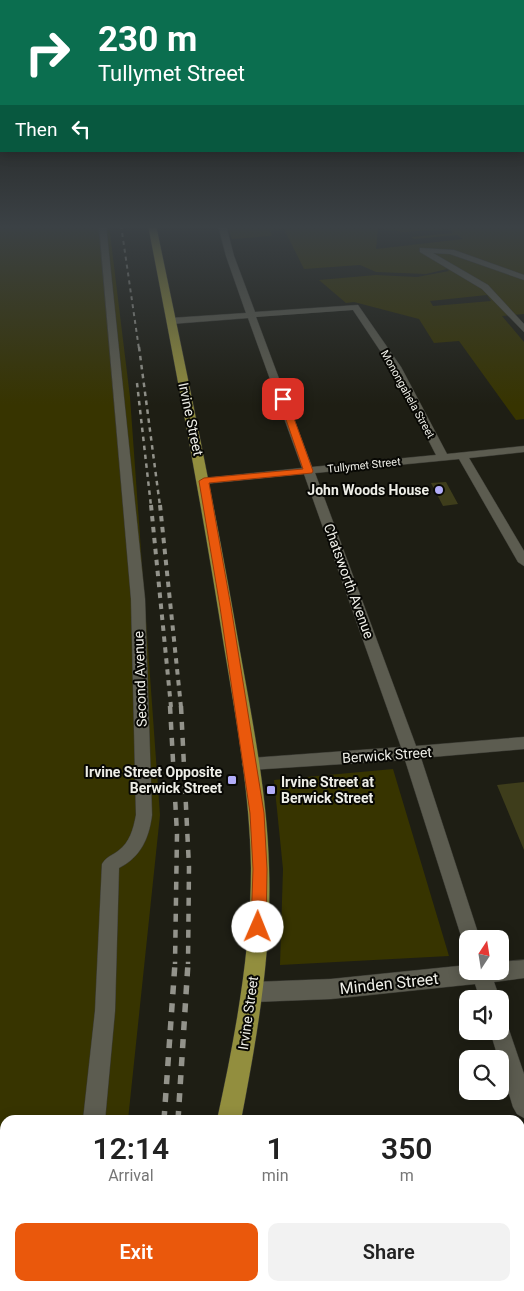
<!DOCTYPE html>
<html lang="en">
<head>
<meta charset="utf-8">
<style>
  body { margin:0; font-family:Roboto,sans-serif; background:#f2f2f2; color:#222; height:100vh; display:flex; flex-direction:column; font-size:19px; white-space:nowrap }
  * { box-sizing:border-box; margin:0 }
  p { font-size:16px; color:#767676 }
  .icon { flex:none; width:28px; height:28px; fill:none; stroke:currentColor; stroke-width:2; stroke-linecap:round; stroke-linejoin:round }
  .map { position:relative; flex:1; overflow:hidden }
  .side { position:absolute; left:0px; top:1115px; width:525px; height:176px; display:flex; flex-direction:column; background:#fff; border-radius:15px 15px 0 0; box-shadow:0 2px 12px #0003 }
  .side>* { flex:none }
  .top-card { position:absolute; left:0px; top:0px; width:525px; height:152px; box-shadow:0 2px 12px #0003; background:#0b6e4f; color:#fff; overflow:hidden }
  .needle { width:32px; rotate:12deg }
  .fabs { position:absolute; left:459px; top:930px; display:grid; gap:10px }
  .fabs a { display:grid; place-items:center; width:50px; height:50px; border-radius:10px; background:#fff; box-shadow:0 2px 12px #0003; font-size:25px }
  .pin { position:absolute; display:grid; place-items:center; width:42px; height:42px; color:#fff; margin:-21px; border-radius:10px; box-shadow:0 2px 8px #0006 }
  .me { position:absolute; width:55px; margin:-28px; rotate:1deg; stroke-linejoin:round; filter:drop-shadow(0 0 4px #0008) }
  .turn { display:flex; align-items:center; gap:18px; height:105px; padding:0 15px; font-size:22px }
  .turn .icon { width:65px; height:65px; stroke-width:2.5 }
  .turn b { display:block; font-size:35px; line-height:42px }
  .then { display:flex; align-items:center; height:48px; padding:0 15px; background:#0003; gap:10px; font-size:19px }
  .eta { display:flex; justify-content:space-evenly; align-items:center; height:85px; text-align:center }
  .eta b { font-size:30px; font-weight:600; line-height:35px }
  .cta { display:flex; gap:10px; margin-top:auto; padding:10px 15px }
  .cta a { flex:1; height:58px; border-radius:10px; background:#ea580c; color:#fff; font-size:20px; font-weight:600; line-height:58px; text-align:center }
  .cta a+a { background:#f2f2f2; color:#222 }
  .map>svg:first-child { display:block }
</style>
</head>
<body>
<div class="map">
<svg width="524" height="1291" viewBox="0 0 524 1291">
  <rect width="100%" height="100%" fill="#1e1e14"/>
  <!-- green -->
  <g fill="#373400" fill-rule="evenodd">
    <path d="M0,225H109L130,397L160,815L128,1120H5V1286H110L109,1291H0Z"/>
    <path d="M227,225H367L395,228L429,225H524V314L502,316L524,342V419L516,420L459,341L434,343L419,319L354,302L346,303L319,280L376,275L417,277L449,271L447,269L426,274L376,272L360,265L304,269L284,229L270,230L272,236L232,239ZM378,228L403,232L448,229L454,233L411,237L414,239L457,235L463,239L376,249ZM487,295L491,301L433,306L430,301Z"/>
    <path d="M393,769L449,956L280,965L283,869L274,780Z"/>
  </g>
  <!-- building -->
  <g fill="#3e3d1b">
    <path d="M446,482L458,504L443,506L431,483Z"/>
    <path d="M524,782V850L497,785Z"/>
  </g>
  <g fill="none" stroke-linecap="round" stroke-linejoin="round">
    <!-- street casing -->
    <g stroke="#3b3b34" stroke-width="1">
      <g id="street">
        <path d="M99,225H106L145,599L152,815C149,838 141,857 119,868L115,1011L105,1120H83L95,1011L102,864C106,857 111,856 118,851C130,842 133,830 136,815L131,599Z"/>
        <path d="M218,225H226L234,256L255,312L358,305L401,367L447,454L524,446V452L469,458L524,551V566L518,562L459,459L315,473L416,746L524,737V749L421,758L480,939H468V947L462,939L405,760L250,770L244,769L242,764L244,759L250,758L401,747L304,474L204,484L198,481L204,478L302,468L248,318L171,324L167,321L171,318L246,313L226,256ZM353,310L391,367L436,455L312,467L256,317Z"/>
        <path d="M420,248L454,250L524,275V280L450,254L433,253L488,285L524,324V332L482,289L420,252Z"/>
        <path d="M524,960V978L494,982L500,999H480L475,984L331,999L253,1002L246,999L243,992L246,985L253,982L331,979L468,965V971H500V962Z"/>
        <path d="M500,1021L507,1024L524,1074V1118L517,1114L513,1107L490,1031H500Z"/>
        <path d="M60,1286H84L83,1291H59Z"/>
      </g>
    </g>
    <!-- primary casing -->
    <g stroke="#3b3b34" stroke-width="1">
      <g id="primary">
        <path d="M148,225H156C185,365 215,505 239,646C252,719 267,792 269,867C272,952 257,1037 241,1120H217C235,1037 251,953 251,868C250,793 236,719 224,646C202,505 175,365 148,225Z"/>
        <rect x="204" y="1286" width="26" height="5"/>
      </g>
    </g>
    <!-- street -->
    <use href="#street" fill="#5c5c50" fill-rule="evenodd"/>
    <!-- primary -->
    <use href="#primary" fill="#928e3e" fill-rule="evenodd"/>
    <!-- rail-far4 -->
    <path stroke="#93938b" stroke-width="2" stroke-dasharray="4 4" stroke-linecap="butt" d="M121,225L139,349"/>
    <!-- rail-far3 -->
    <g stroke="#93938b" stroke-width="2.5" stroke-dasharray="4.5 4.5" stroke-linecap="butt">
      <path d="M139,347L160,506"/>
      <path d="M137,383L151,506"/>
    </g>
    <!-- rail-far2 -->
    <g stroke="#93938b" stroke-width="4" stroke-dasharray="5.5 5.5" stroke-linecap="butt">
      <path d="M151,505L171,707"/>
      <path d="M160,505L181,707"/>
    </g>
    <!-- rail-far1 -->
    <g stroke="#93938b" stroke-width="4.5" stroke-dasharray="8 8" stroke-linecap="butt">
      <path d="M170,706L177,834L175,964"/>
      <path d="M181,706L189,867L188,964"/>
    </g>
    <!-- rail -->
    <g stroke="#93938b" stroke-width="5.5" stroke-dasharray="9 9" stroke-linecap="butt">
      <path d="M164,1120L175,963"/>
      <path d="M178,1120L188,963"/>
      <path d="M148,1291L149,1286"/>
      <path d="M163,1291L164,1286"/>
    </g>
  </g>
  <!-- sky -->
  <linearGradient id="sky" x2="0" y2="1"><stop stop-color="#10100b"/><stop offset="0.56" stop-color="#3b4145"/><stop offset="1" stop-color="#3b4145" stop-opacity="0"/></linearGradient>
  <rect width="524" height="405" fill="url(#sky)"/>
  <!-- route -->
  <path fill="#ea580c" stroke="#983908" d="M283,396L287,399L313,471L312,473L209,483L231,607L264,813L267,869L266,927L264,932L258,934L253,932L251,927L253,869L250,813L220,607L199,481L204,478L303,469L279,399Z"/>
  <!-- markers -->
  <g fill="#b2adf9" stroke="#080804" stroke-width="2">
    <circle cx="439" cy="490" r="5"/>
    <rect x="227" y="775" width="10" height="10" rx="2.5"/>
    <rect x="266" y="785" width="10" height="10" rx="2.5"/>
  </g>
  <g text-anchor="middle" stroke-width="4" stroke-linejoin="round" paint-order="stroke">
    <!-- far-street labels -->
    <g font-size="11" fill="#eeeee7" stroke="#080804">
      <text transform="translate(408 394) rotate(61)" y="4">Monongahela Street</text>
      <text transform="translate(364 465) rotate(-6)" y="4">Tullymet Street</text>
    </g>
    <!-- street labels -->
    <g font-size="14" fill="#eeeee7" stroke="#080804">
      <text transform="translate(191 419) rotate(78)" y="5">Irvine Street</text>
      <text transform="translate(349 581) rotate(70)" y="5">Chatsworth Avenue</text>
      <text transform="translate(140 679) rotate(-92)" y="5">Second Avenue</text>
      <text transform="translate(387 755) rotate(-4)" y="5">Berwick Street</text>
      <text transform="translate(248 1013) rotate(-82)" y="5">Irvine Street</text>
    </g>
    <!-- poi labels -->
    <g font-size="14" font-weight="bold" fill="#eeeee7" stroke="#080804" text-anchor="end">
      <text x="429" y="495">John Woods House</text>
      <text x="222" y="777">Irvine Street Opposite<tspan x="222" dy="16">Berwick Street</tspan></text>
      <text x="281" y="787" text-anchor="start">Irvine Street at<tspan x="281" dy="16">Berwick Street</tspan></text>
    </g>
    <!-- near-street labels -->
    <g font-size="16" fill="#eeeee7" stroke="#080804">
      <text transform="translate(389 983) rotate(-6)" y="6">Minden Street</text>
    </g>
  </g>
</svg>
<div class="fabs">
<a><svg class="needle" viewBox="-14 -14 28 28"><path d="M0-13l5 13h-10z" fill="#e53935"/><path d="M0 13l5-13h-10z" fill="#767676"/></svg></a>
<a><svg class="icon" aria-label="sound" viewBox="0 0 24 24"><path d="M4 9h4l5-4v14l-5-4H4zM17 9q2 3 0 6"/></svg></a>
<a><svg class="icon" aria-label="search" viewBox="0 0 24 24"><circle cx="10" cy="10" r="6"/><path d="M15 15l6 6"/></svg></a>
</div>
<div class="pin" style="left:283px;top:399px;background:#d93025"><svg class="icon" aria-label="arrive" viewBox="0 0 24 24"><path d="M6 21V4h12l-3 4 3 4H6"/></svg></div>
<svg class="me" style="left:258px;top:927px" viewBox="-20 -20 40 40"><circle r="19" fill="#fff"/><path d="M0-13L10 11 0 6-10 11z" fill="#ea580c"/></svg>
<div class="top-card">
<div class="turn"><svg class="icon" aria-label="right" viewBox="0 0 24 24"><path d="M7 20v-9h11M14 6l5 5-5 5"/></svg><div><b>230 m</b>Tullymet Street</div></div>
<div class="then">Then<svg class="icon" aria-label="left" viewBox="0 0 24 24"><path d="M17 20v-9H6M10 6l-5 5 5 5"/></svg></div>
</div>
<section class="side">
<div class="eta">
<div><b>12:14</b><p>Arrival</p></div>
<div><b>1</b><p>min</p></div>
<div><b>350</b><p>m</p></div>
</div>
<div class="cta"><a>Exit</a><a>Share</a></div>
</section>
</div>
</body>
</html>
